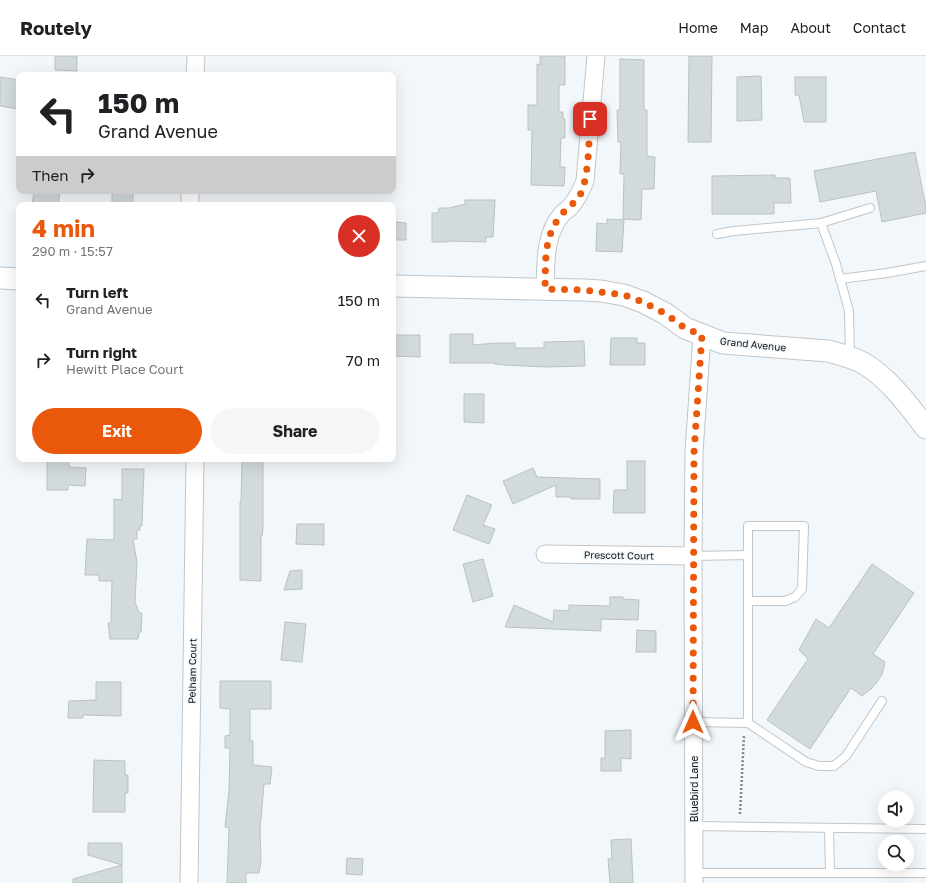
<!DOCTYPE html>
<html lang="en">
<head>
<meta charset="utf-8">
<style>
  body { margin:0; font-family:"Golos Text",sans-serif; background:#f6f6f6; color:#202124; height:100vh; display:flex; flex-direction:column; font-size:15px; white-space:nowrap }
  * { box-sizing:border-box; margin:0 }
  p { font-size:13px; color:#757577 }
  .icon { flex:none; width:22px; height:22px; fill:none; stroke:currentColor; stroke-width:2; stroke-linecap:round; stroke-linejoin:round }
  .map { position:relative; flex:1; overflow:hidden }
  .details { position:absolute; left:16px; top:146px; width:380px; height:260px; display:flex; flex-direction:column; background:#fff; border-radius:8px; box-shadow:0 4px 16px #0002 }
  .details>* { flex:none }
  .banner { position:absolute; left:16px; top:16px; width:380px; height:122px; border-radius:8px; box-shadow:0 4px 16px #0002; background:#fff; color:#202124; overflow:hidden }
  .fabs { position:absolute; left:878px; top:735px; display:grid; gap:8px }
  .fabs a { display:grid; place-items:center; width:36px; height:36px; border-radius:50%; background:#fff; box-shadow:0 4px 16px #0002; font-size:20px }
  .pin { position:absolute; display:grid; place-items:center; width:34px; height:34px; color:#fff; margin:-17px; border-radius:8px; box-shadow:0 2px 6px #0006 }
  .me { position:absolute; width:44px; margin:-22px; rotate:0deg; stroke-linejoin:round; filter:drop-shadow(0 0 3px #0008) }
  .turn { display:flex; align-items:center; gap:14px; height:84px; padding:0 16px; font-size:18px }
  .turn .icon { width:52px; height:52px; stroke-width:2.5 }
  .turn b { display:block; font-size:28px; line-height:34px }
  .then { display:flex; align-items:center; height:38px; padding:0 16px; background:#0003; gap:8px; font-size:15px }
  .round { display:grid; place-items:center; flex:none; width:42px; height:42px; border-radius:21px; background:#f6f6f6 }
  .overview { display:flex; align-items:center; justify-content:space-between; height:68px; padding:0 16px }
  h1 { font-size:24px; font-weight:700; line-height:30px; color:#ea580c }
  .primary-button { display:flex; gap:8px; margin-top:auto; padding:8px 16px }
  .primary-button a { flex:1; height:46px; border-radius:24px; background:#ea580c; color:#fff; font-size:16px; font-weight:700; line-height:46px; text-align:center }
  .primary-button a+a { background:#f6f6f6; color:#202124 }
  ul { padding:0; list-style:none }
  li { display:flex; align-items:center; gap:12px; height:60px; padding:0 16px }
  li div { flex:1 }
  li b { display:block; font-size:15px }
  li em { font-style:normal }
  header { display:flex; align-items:center; gap:24px; box-sizing:border-box; height:56px; padding:0 20px; background:#fff; border-bottom:1px solid #e0e0e0 }
  header strong { font-size:19px }
  nav { display:flex; gap:22px; margin-inline-start:auto; font-size:14px }
  .map>svg:first-child { display:block }
</style>
</head>
<body>
<header>
<strong>Routely</strong>
<nav><a>Home</a><a>Map</a><a>About</a><a>Contact</a></nav>
</header>
<div class="map">
<svg width="926" height="827" viewBox="0 0 926 827">
  <rect width="100%" height="100%" fill="#f2f7fb"/>
  <!-- building -->
  <g fill="#d3dadc" stroke="#bac1c3">
    <path d="M55,0H77V15L55,14Z"/>
    <path d="M540,0H565V29H559V56H563V63H565V82H561L560,111H565L564,130L531,129L532,74H528V49H537V8L540,9Z"/>
    <path d="M689,0H712L711,86H688Z"/>
    <path d="M620,3L644,4V54H647V100L655,101L654,133H642L641,164L623,163L624,118H620L621,86H618L617,54H620Z"/>
    <path d="M761,20L762,64L737,65V21Z"/>
    <path d="M0,21L19,24L18,53L0,50Z"/>
    <path d="M795,21H826V66H804L799,39H795Z"/>
    <path d="M915,96L926,151V157L882,166L876,135L820,146L814,115Z"/>
    <path d="M775,119V122H790L791,147H774V158H712V120Z"/>
    <path d="M34,135L60,136L58,149H32Z"/>
    <rect x="112" y="135" width="21" height="14"/>
    <path d="M465,144H495L493,181H486V186L447,185V186H432V157H438L439,152H449L465,148Z"/>
    <path d="M607,163L624,164L622,196L596,195L597,167L607,168Z"/>
    <path d="M393,166L406,167V184H393Z"/>
    <path d="M450,278H473V289L496,287H515V292H544V286L584,285L585,310L545,311L505,309L495,308V307H450Z"/>
    <path d="M393,279H420V301L393,300Z"/>
    <path d="M611,282H637V287H645V309H610Z"/>
    <path d="M464,338H484V367L464,366Z"/>
    <path d="M47,403H69V411L86,412L85,430L68,429V434H47Z"/>
    <path d="M242,403H263V471L262,480H261V525L240,524V446H241Z"/>
    <path d="M627,405H645V457H613L614,434H627Z"/>
    <path d="M533,412L537,421L600,423V443H571V441H556V429L513,448L503,425Z"/>
    <path d="M122,413H144L142,470H140V474H137V483H133L137,506L135,546L139,557H142L141,576H139L138,583H110L108,567H111L112,525H99V519H85L87,483L114,484V443L122,444Z"/>
    <path d="M467,439L492,449L483,469L495,473L489,488L453,474Z"/>
    <path d="M297,468H324V489L296,488Z"/>
    <path d="M483,503L493,540L473,546L463,508Z"/>
    <path d="M872,508L914,537L873,598L885,606L882,618L877,626L871,633L862,640L851,632L810,693L767,664L808,603L799,594L816,563L829,572Z"/>
    <path d="M302,514V533L284,534L290,515Z"/>
    <path d="M610,541H623V543L639,544L638,564L601,563V575L505,571L514,549L553,566L554,554L569,555V549L610,550Z"/>
    <path d="M285,566L306,568L302,606L281,604Z"/>
    <path d="M637,574L656,575V596H636Z"/>
    <path d="M220,625H271V653H250V685H253V709L272,711L270,728H264L260,774L261,805L259,817H246V827H227L229,772L225,771L229,734L230,692H225V680L230,679V653L220,652Z"/>
    <path d="M96,626H121V660L83,659V662H68L69,645L96,644Z"/>
    <path d="M631,674V703L621,702V715H601V702H605V675Z"/>
    <path d="M94,704L125,705V719H128V737H125V756H93Z"/>
    <path d="M631,783L633,827H610L608,803H612L611,784Z"/>
    <path d="M88,787H122V809L88,799Z"/>
    <path d="M347,802L363,803L362,819L346,818Z"/>
    <path d="M122,809V827H73V823Z"/>
  </g>
  <g fill="none" stroke-linecap="round" stroke-linejoin="round">
    <!-- service casing -->
    <g stroke="#c1c6ca" stroke-width="10">
      <g id="service">
        <path d="M717,178L734,175L821,167"/>
        <path d="M840,223L887,217L926,210"/>
        <path d="M850,301L849,255L836,208L821,167L870,152"/>
        <path d="M693,500L748,499"/>
        <path d="M693,666L748,667L806,706L819,710H834L846,700L882,645"/>
        <path d="M748,667V470H804L802,533L795,541L785,545H748"/>
        <path d="M694,770L926,773"/>
        <path d="M829,772L830,817"/>
        <path d="M694,817H926"/>
      </g>
    </g>
    <!-- minor casing -->
    <g stroke="#c1c6ca" stroke-width="19">
      <g id="minor">
        <path d="M195,19L196,0"/>
        <path d="M190,149V135"/>
        <path d="M545,233C546,207 544,179 562,158C565,155 569,153 571,150C578,142 581,135 585,125L596,0"/>
        <path d="M545,498L693,500"/>
        <path d="M189,827L195,403"/>
        <path d="M694,827L693,500L694,396L702,279"/>
      </g>
    </g>
    <!-- tertiary casing -->
    <g stroke="#c1c6ca" stroke-width="23">
      <g id="tertiary">
        <path d="M0,222L19,223"/>
        <path d="M393,230L583,234L601,235L624,239L643,246L666,258L685,272L723,287L828,295C840,298 852,301 863,307C888,321 909,350 926,372"/>
      </g>
    </g>
    <!-- path -->
    <path stroke="#84878a" stroke-width="2.5" stroke-dasharray="2 2" stroke-linecap="butt" d="M740,758L744,679"/>
    <!-- service -->
    <use href="#service" stroke="#fff" stroke-width="8"/>
    <!-- minor -->
    <use href="#minor" stroke="#fff" stroke-width="17"/>
    <!-- tertiary -->
    <use href="#tertiary" stroke="#fff" stroke-width="21"/>
  </g>
  <g fill="none" stroke-linecap="round" stroke-linejoin="round">
    <!-- route -->
    <path stroke="#ea580c" stroke-width="7" stroke-dasharray="0 12.6" d="M590,63C589,83 589,122 580,139C575,147 567,152 561,159C543,182 546,205 545,233L583,234L624,239L643,246L666,258L685,272L702,279L694,396L693,666"/>
  </g>
  <g text-anchor="middle" stroke-width="3" stroke-linejoin="round" paint-order="stroke">
    <!-- street labels -->
    <g font-size="10" fill="#101213" stroke="#f2f7fb">
      <text transform="translate(753 288) rotate(6)" y="4">Grand Avenue</text>
      <text transform="translate(619 499) rotate(1)" y="4">Prescott Court</text>
      <text transform="translate(192 615) rotate(-89)" y="4">Pelham Court</text>
      <text transform="translate(694 733) rotate(-90)" y="4">Bluebird Lane</text>
    </g>
  </g>
</svg>
<div class="fabs">
<a><svg class="icon" aria-label="sound" viewBox="0 0 24 24"><path d="M4 9h4l5-4v14l-5-4H4zM17 9q2 3 0 6"/></svg></a>
<a><svg class="icon" aria-label="search" viewBox="0 0 24 24"><circle cx="10" cy="10" r="6"/><path d="M15 15l6 6"/></svg></a>
</div>
<div class="pin" style="left:590px;top:63px;background:#d93025"><svg class="icon" aria-label="arrive" viewBox="0 0 24 24"><path d="M6 21V4h12l-3 4 3 4H6"/></svg></div>
<svg class="me" style="left:693px;top:666px" viewBox="-20 -20 40 40"><path d="M0-17L14 15 0 8-14 15z" fill="#ea580c" stroke="#fff" stroke-width="4"/></svg>
<div class="banner">
<div class="turn"><svg class="icon" aria-label="left" viewBox="0 0 24 24"><path d="M17 20v-9H6M10 6l-5 5 5 5"/></svg><div><b>150 m</b>Grand Avenue</div></div>
<div class="then">Then<svg class="icon" aria-label="right" viewBox="0 0 24 24"><path d="M7 20v-9h11M14 6l5 5-5 5"/></svg></div>
</div>
<section class="details">
<div class="overview"><div><h1>4 min</h1><p>290 m · 15:57</p></div><a class="round" style="background:#d93025;color:#fff"><svg class="icon" aria-label="close" viewBox="0 0 24 24"><path d="M6 6l12 12M18 6L6 18"/></svg></a></div>
<ul>
<li><svg class="icon" aria-label="left" viewBox="0 0 24 24"><path d="M17 20v-9H6M10 6l-5 5 5 5"/></svg><div><b>Turn left</b><p>Grand Avenue</p></div><em>150 m</em></li>
<li><svg class="icon" aria-label="right" viewBox="0 0 24 24"><path d="M7 20v-9h11M14 6l5 5-5 5"/></svg><div><b>Turn right</b><p>Hewitt Place Court</p></div><em>70 m</em></li>
</ul>
<div class="primary-button"><a>Exit</a><a>Share</a></div>
</section>
</div>
</body>
</html>
